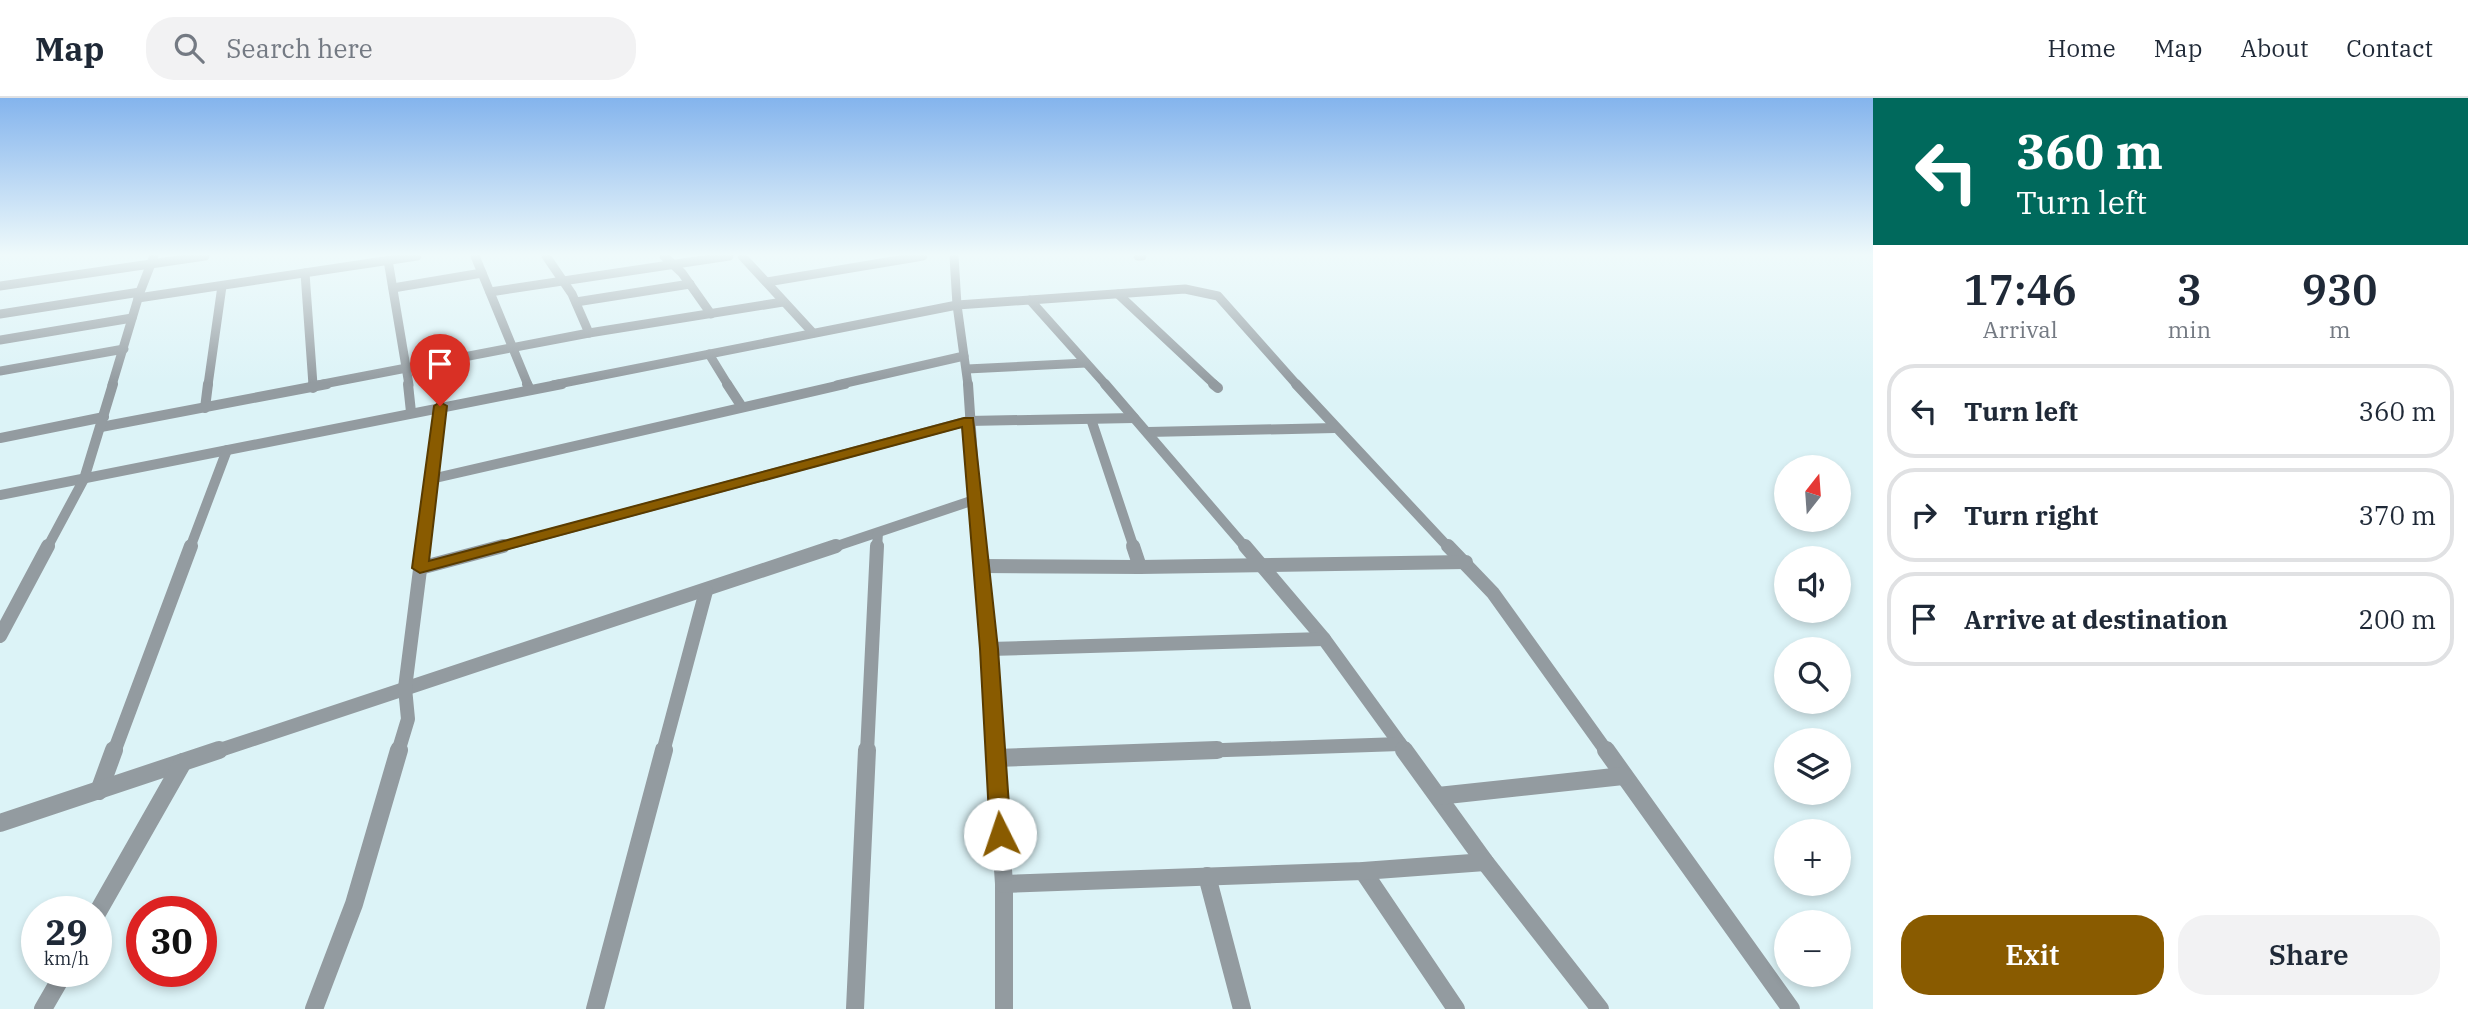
<!DOCTYPE html>
<html lang="en">
<head>
<meta charset="utf-8">
<style>
  body { margin:0; font-family:"IBM Plex Serif",serif; background:#f2f2f3; color:#1f2937; height:100vh; display:flex; flex-direction:column; font-size:26px; white-space:nowrap }
  * { box-sizing:border-box; margin:0 }
  p { font-size:23px; color:#747a83 }
  .icon { flex:none; width:38px; height:38px; fill:none; stroke:currentColor; stroke-width:2; stroke-linecap:round; stroke-linejoin:round }
  .map { position:relative; flex:1; overflow:hidden }
  .panel { display:flex; flex-direction:column; background:#fff; width:595px }
  .panel>* { flex:none }
  .banner { background:#00695c; color:#fff; overflow:hidden }
  .needle { width:46px; rotate:17deg }
  .fabs { position:absolute; left:1774px; top:357px; display:grid; gap:14px }
  .fabs a { display:grid; place-items:center; width:77px; height:77px; border-radius:50%; background:#fff; box-shadow:0 4px 10px #0003; font-size:35px }
  .speed { position:absolute; left:21px; top:798px; display:flex; gap:14px; font-size:35px; font-weight:700; text-align:center }
  .speed>* { display:grid; place-content:center; width:91px; height:91px; border-radius:50%; background:#fff; box-shadow:0 4px 10px #0003; line-height:1 }
  .speed small { font-size:18px; font-weight:400 }
  .speed .limit { border:10px solid #d22; background:#fff; color:#111 }
  .pin { position:absolute; display:grid; place-items:center; width:60px; height:60px; color:#fff; margin:-72px -30px; border-radius:50% 50% 50% 0; rotate:-45deg; box-shadow:0 0 7px #0007 }
  .pin .icon { rotate:45deg }
  .me { position:absolute; width:77px; margin:-38px; rotate:356deg; stroke-linejoin:round; filter:drop-shadow(0 0 5px #0008) }
  .turn { display:flex; align-items:center; gap:24px; height:147px; padding:0 28px; font-size:32px }
  .turn .icon { width:91px; height:91px; stroke-width:2.5 }
  .turn b { display:block; font-size:49px; line-height:60px }
  .eta { display:flex; justify-content:space-evenly; align-items:center; height:119px; text-align:center }
  .eta b { font-size:42px; font-weight:600; line-height:49px }
  .action { display:flex; gap:14px; margin-top:auto; padding:14px 28px }
  .action a { flex:1; height:80px; border-radius:28px; background:#895b00; color:#fff; font-size:28px; font-weight:600; line-height:80px; text-align:center }
  .action a+a { background:#f2f2f3; color:#1f2937 }
  ul { padding:0; list-style:none }
  li { display:flex; align-items:center; gap:21px; height:94px; margin:0 14px 10px; padding:0 14px; border:4px solid #e0e1e3; border-radius:28px }
  li div { flex:1 }
  li b { display:block; font-size:26px }
  li em { font-style:normal }
  header { display:flex; align-items:center; gap:42px; box-sizing:border-box; height:98px; padding:0 35px; background:#fff; border-bottom:2px solid #e0e1e3 }
  header strong { font-size:33px }
  nav { display:flex; gap:38px; margin-inline-start:auto; font-size:24px }
  .search { width:490px; height:63px; background:#f2f2f3; display:flex; align-items:center; gap:18px; box-sizing:border-box; padding:0 24px; border-radius:28px; color:#747a83; font-size:26px }
  main { display:flex; flex:1; min-height:0 }
  .map>svg:first-child { display:block }
</style>
</head>
<body>
<header>
<strong>Map</strong>
<div class="search"><svg class="icon" aria-label="search" viewBox="0 0 24 24"><circle cx="10" cy="10" r="6"/><path d="M15 15l6 6"/></svg>Search here</div>
<nav><a>Home</a><a>Map</a><a>About</a><a>Contact</a></nav>
</header>
<main>
<div class="map">
<svg width="1873" height="911" viewBox="0 0 1873 911">
  <rect width="100%" height="100%" fill="#dcf3f7"/>
  <g fill="none" stroke-linecap="round" stroke-linejoin="round">
    <!-- minor-far3 -->
    <g stroke="#939ba0" stroke-width="9">
      <path d="M475,158L528,287"/>
      <path d="M546,158L572,196L589,235"/>
      <path d="M664,158L682,175L711,216"/>
      <path d="M742,158L813,235"/>
      <path d="M954,158L957,207L968,287"/>
      <path d="M1138,158H1142"/>
      <path d="M388,162L409,287"/>
      <path d="M305,175L313,287"/>
      <path d="M767,184L923,158"/>
      <path d="M0,188L205,158"/>
      <path d="M393,190L482,175"/>
      <path d="M490,194L729,158"/>
      <path d="M1118,196L1215,287"/>
      <path d="M138,200L417,158"/>
      <path d="M1030,202L1185,191L1218,198L1297,287"/>
      <path d="M576,204L690,186"/>
      <path d="M0,216L140,194"/>
      <path d="M0,242L132,220"/>
      <path d="M709,256L728,287"/>
      <path d="M967,271L1086,265"/>
      <path d="M0,273L124,251"/>
      <path d="M112,287L140,194L154,158"/>
      <path d="M208,287L222,188"/>
      <path d="M318,287L589,235L783,204"/>
      <path d="M553,287L957,207L1030,202L1106,287"/>
      <path d="M837,287L964,258"/>
    </g>
    <!-- minor-far2 -->
    <g stroke="#939ba0" stroke-width="10">
      <path d="M313,286V290"/>
      <path d="M408,286L411,314"/>
      <path d="M527,286L530,292"/>
      <path d="M727,286L742,309"/>
      <path d="M968,286L979,450"/>
      <path d="M1105,286L1246,450"/>
      <path d="M1213,286L1218,290"/>
      <path d="M1296,286L1449,450"/>
      <path d="M205,310L208,286"/>
      <path d="M1091,321L1134,450"/>
      <path d="M101,329L327,286"/>
      <path d="M1148,334L1335,330"/>
      <path d="M0,340L104,319"/>
      <path d="M431,381L845,286"/>
      <path d="M0,397L562,286"/>
      <path d="M47,450L84,381L113,286"/>
      <path d="M190,450L227,352"/>
      <path d="M423,450L441,308"/>
      <path d="M496,450L968,323L1134,320"/>
      <path d="M831,450L974,402"/>
      <path d="M877,450L878,435"/>
    </g>
    <!-- minor-far1 -->
    <g stroke="#939ba0" stroke-width="14">
      <path d="M979,448L996,654"/>
      <path d="M1133,448L1140,469"/>
      <path d="M1245,448L1324,541L1406,654"/>
      <path d="M1448,448L1493,495L1607,654"/>
      <path d="M980,468L1140,469L1466,464"/>
      <path d="M420,470L503,448"/>
      <path d="M0,538L48,448"/>
      <path d="M989,551L1324,541"/>
      <path d="M114,654L191,448"/>
      <path d="M214,654L836,448"/>
      <path d="M398,654L408,621L405,590L423,448"/>
      <path d="M663,654L706,493"/>
      <path d="M867,654L877,448"/>
      <path d="M1166,654L1400,646"/>
    </g>
    <!-- minor -->
    <g stroke="#939ba0" stroke-width="18">
      <path d="M995,652L1004,786V911"/>
      <path d="M1404,652L1485,764L1600,911"/>
      <path d="M1606,652L1791,911"/>
      <path d="M995,660L1217,652"/>
      <path d="M99,693L114,652"/>
      <path d="M1438,698L1623,678"/>
      <path d="M0,725L219,652"/>
      <path d="M1363,773L1456,911"/>
      <path d="M1207,778L1242,911"/>
      <path d="M1004,786L1363,773L1485,764"/>
      <path d="M96,817L183,664"/>
      <path d="M43,911L65,873"/>
      <path d="M314,911L354,806L399,652"/>
      <path d="M595,911L664,652"/>
      <path d="M855,911L867,652"/>
    </g>
  </g>
  <!-- sky -->
  <linearGradient id="sky" x2="0" y2="1"><stop stop-color="#84b4ed"/><stop offset="0.55" stop-color="#effafb"/><stop offset="1" stop-color="#effafb" stop-opacity="0"/></linearGradient>
  <rect width="1873" height="285" fill="url(#sky)"/>
  <!-- route -->
  <path fill="#895b00" stroke="#593b00" stroke-width="2" d="M440,304L447,308L429,463L964,320H973L998,551L1011,736L1008,742L1000,745L993,742L990,736L980,551L962,329L420,475L412,470L434,308Z"/>
</svg>
<div class="fabs">
<a><svg class="needle" viewBox="-14 -14 28 28"><path d="M0-13l5 13h-10z" fill="#e53935"/><path d="M0 13l5-13h-10z" fill="#747a83"/></svg></a>
<a><svg class="icon" aria-label="sound" viewBox="0 0 24 24"><path d="M4 9h4l5-4v14l-5-4H4zM17 9q2 3 0 6"/></svg></a>
<a><svg class="icon" aria-label="search" viewBox="0 0 24 24"><circle cx="10" cy="10" r="6"/><path d="M15 15l6 6"/></svg></a>
<a><svg class="icon" aria-label="layers" viewBox="0 0 24 24"><path d="M12 4l9 5-9 5-9-5zM3 14l9 5 9-5"/></svg></a>
<a>+</a>
<a>−</a>
</div>
<div class="speed"><div>29<small>km/h</small></div><div class="limit">30</div></div>
<div class="pin" style="left:440px;top:308px;background:#d93025"><svg class="icon" aria-label="arrive" viewBox="0 0 24 24"><path d="M6 21V4h12l-3 4 3 4H6"/></svg></div>
<svg class="me" style="left:1000px;top:736px" viewBox="-20 -20 40 40"><circle r="19" fill="#fff"/><path d="M0-13L10 11 0 6-10 11z" fill="#895b00"/></svg>
</div>
<section class="panel">
<div class="banner">
<div class="turn"><svg class="icon" aria-label="left" viewBox="0 0 24 24"><path d="M17 20v-9H6M10 6l-5 5 5 5"/></svg><div><b>360 m</b>Turn left</div></div>
</div>
<div class="eta">
<div><b>17:46</b><p>Arrival</p></div>
<div><b>3</b><p>min</p></div>
<div><b>930</b><p>m</p></div>
</div>
<ul>
<li><svg class="icon" aria-label="left" viewBox="0 0 24 24"><path d="M17 20v-9H6M10 6l-5 5 5 5"/></svg><div><b>Turn left</b></div><em>360 m</em></li>
<li><svg class="icon" aria-label="right" viewBox="0 0 24 24"><path d="M7 20v-9h11M14 6l5 5-5 5"/></svg><div><b>Turn right</b></div><em>370 m</em></li>
<li><svg class="icon" aria-label="arrive" viewBox="0 0 24 24"><path d="M6 21V4h12l-3 4 3 4H6"/></svg><div><b>Arrive at destination</b></div><em>200 m</em></li>
</ul>
<div class="action"><a>Exit</a><a>Share</a></div>
</section>
</main>
</body>
</html>
